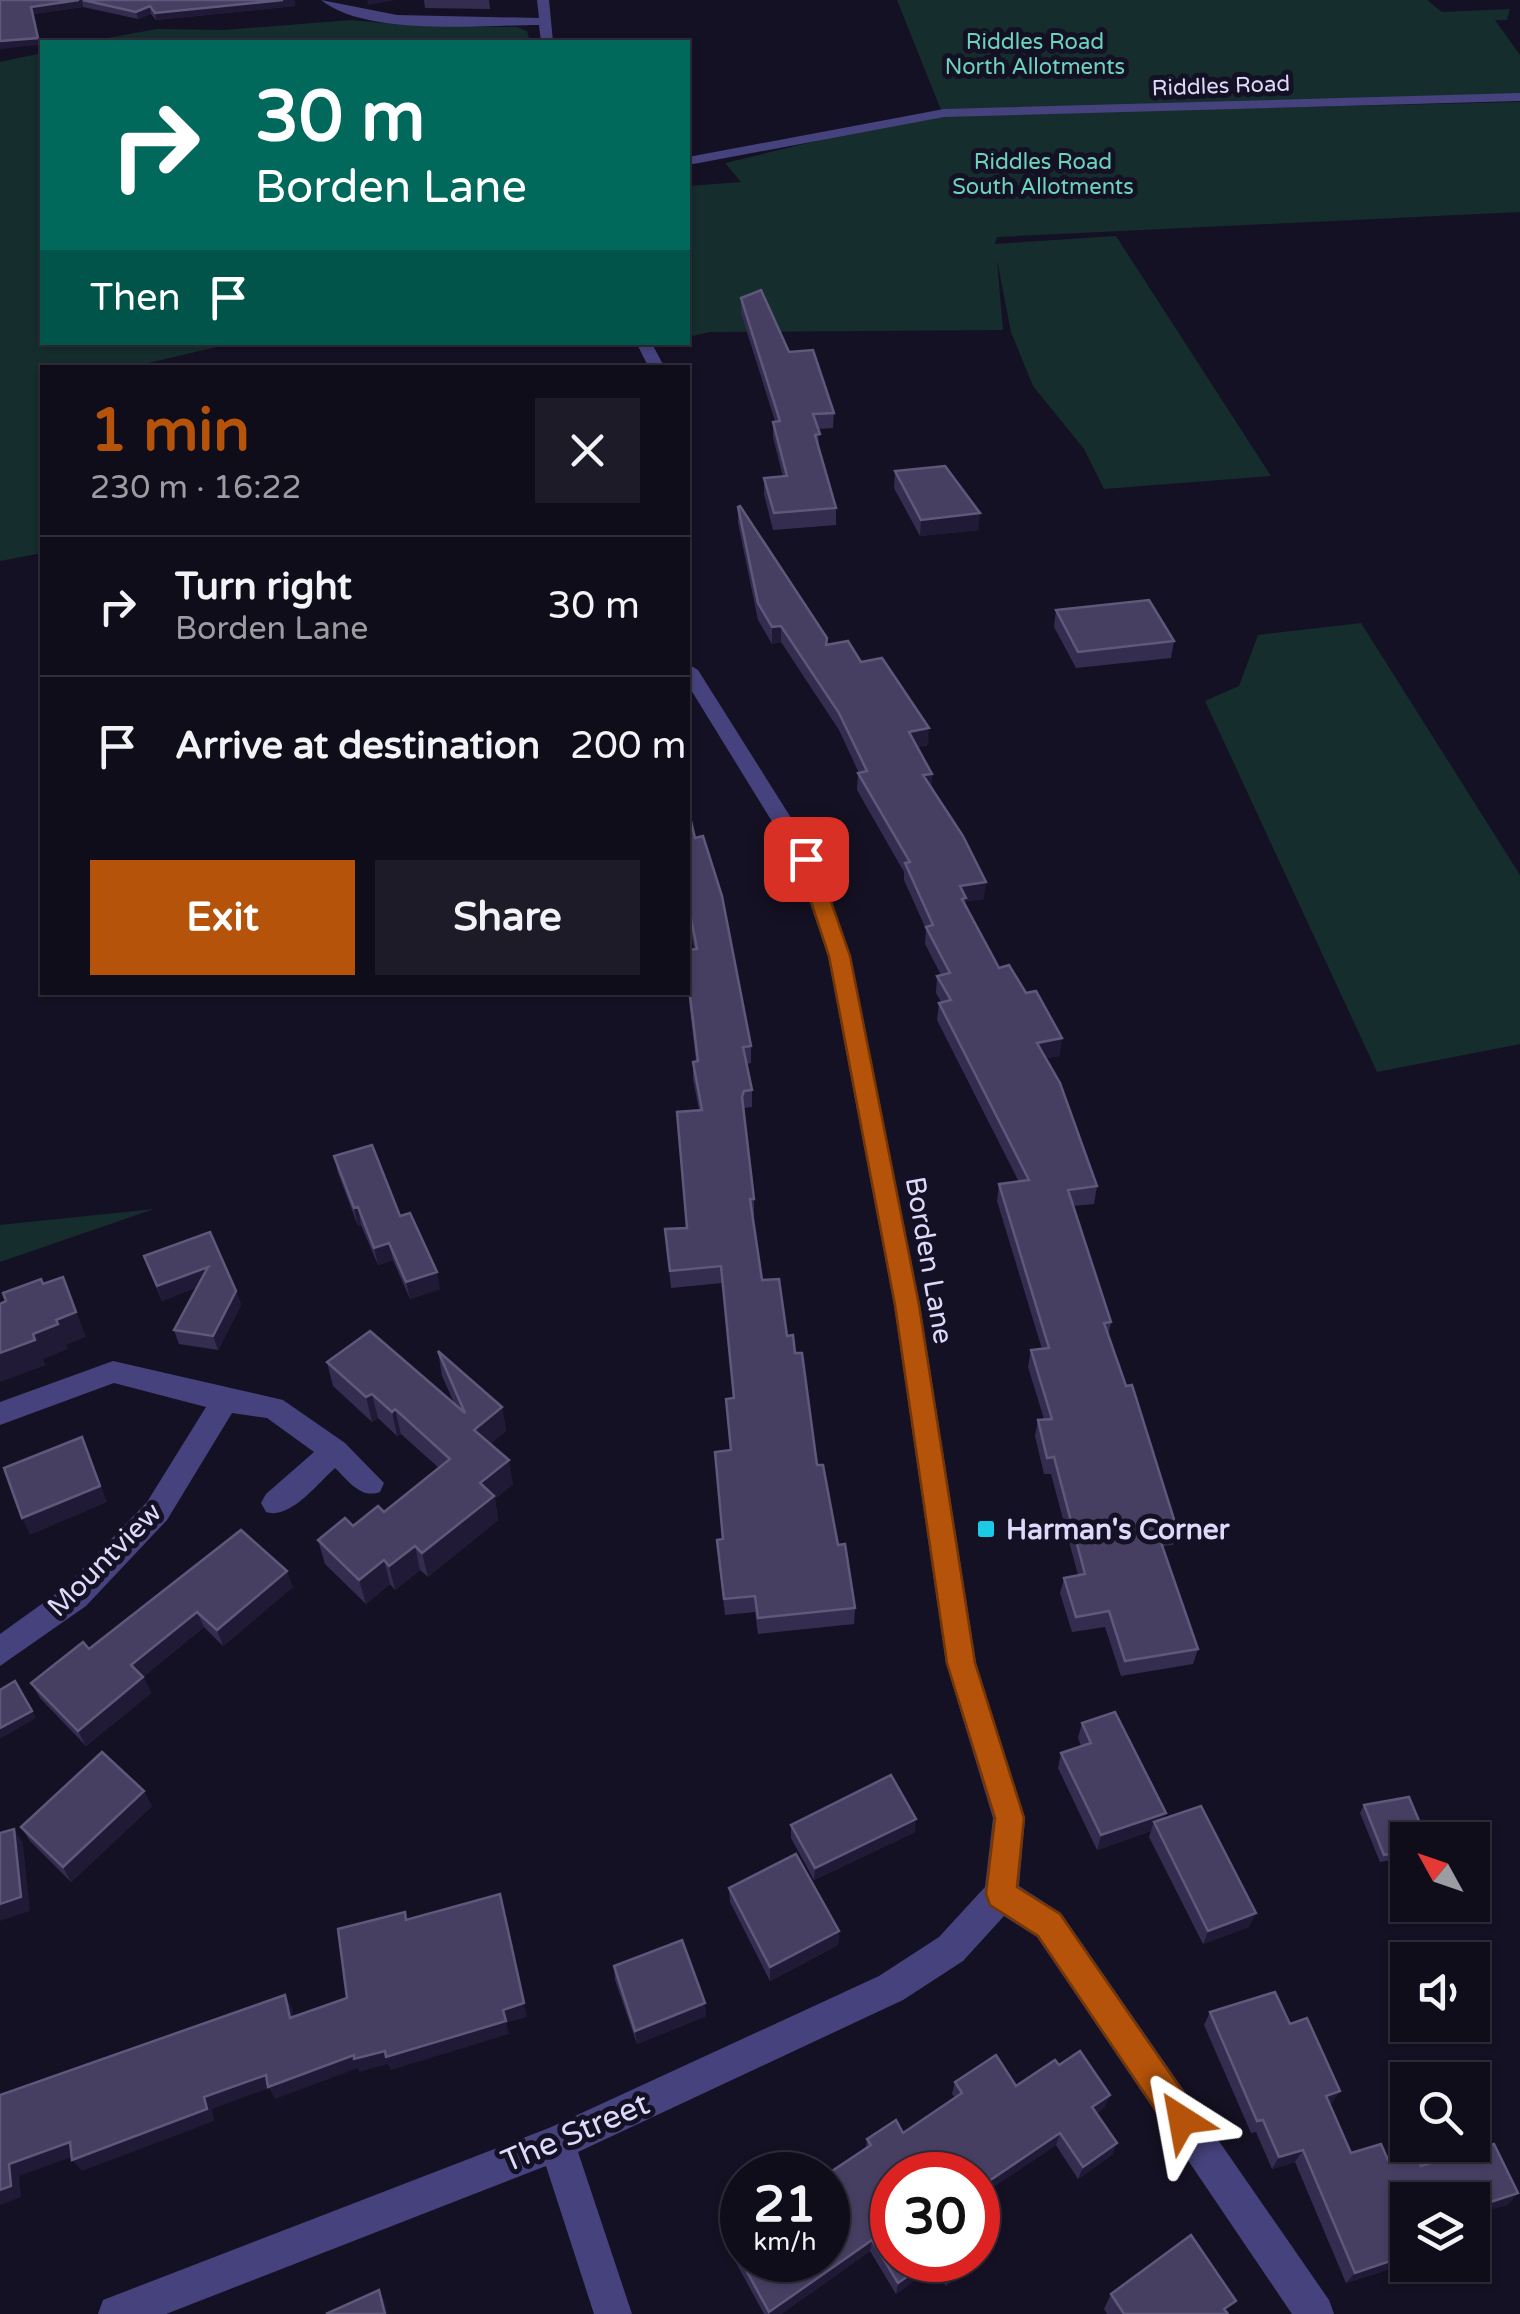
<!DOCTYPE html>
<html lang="en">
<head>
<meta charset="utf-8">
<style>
  body { margin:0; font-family:"Varela Round",sans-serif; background:#1e1b28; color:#f1f3f6; height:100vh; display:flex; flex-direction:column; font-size:38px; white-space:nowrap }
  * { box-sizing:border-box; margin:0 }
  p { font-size:32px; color:#9c9ca3 }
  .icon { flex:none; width:55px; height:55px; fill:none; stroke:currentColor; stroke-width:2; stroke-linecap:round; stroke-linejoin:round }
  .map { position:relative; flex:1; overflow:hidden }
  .panel { position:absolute; left:40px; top:365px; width:650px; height:630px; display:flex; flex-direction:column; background:#100d1b; border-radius:0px; box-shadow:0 2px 8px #0004,0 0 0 2px #302d3a }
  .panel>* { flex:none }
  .banner { position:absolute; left:40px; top:40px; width:650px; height:305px; border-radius:0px; box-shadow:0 2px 8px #0004,0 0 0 2px #302d3a; background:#00695c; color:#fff; overflow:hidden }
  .needle { width:65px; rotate:310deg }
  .tools { position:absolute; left:1390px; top:1822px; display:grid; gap:20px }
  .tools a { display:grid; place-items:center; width:100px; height:100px; border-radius:0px; background:#100d1b; box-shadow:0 2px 8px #0004,0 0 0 2px #302d3a; font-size:50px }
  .speed { position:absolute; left:720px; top:2152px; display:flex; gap:20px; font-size:50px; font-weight:700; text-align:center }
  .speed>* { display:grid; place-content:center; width:130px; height:130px; border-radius:50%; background:#100d1b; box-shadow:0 2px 8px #0004,0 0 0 2px #302d3a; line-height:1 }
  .speed small { font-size:25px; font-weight:400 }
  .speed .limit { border:15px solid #d22; background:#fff; color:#111 }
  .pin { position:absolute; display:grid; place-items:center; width:85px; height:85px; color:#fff; margin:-42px; border-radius:20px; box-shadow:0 5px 15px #0006 }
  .me { position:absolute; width:110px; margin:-55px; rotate:326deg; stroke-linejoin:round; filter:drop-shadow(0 0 8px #0008) }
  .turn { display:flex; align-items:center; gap:35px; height:210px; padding:0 50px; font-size:45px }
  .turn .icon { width:130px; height:130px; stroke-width:2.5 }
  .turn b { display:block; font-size:70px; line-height:85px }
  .then { display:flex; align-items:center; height:95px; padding:0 50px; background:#0003; gap:20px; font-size:38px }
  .round { display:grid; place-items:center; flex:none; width:105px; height:105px; border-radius:0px; background:#1e1b28 }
  .headline { display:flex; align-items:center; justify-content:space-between; height:170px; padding:0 50px }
  h1 { font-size:60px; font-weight:700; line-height:75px; color:#b45309 }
  .action { display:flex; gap:20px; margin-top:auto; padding:20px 50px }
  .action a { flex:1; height:115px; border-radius:0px; background:#b45309; color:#fff; font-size:40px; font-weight:700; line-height:115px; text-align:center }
  .action a+a { background:#1e1b28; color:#f1f3f6 }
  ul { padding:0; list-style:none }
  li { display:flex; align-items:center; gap:30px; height:140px; padding:0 50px; border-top:2px solid #302d3a }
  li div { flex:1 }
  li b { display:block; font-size:38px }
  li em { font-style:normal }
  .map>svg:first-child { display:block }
</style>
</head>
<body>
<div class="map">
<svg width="1520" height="2314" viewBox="0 0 1520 2314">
  <rect width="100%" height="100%" fill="#151124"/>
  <!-- green -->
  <g fill="#152d2d">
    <path d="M897,0H1427L1442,12L1510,9L1507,20H1495L1520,55V94L941,110Z"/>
    <path d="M351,20L404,25L517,27L527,31L530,42H86L157,29L224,30Z"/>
    <path d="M42,53V342L234,343L131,367L42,368V553L0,561V62Z"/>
    <path d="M1520,102V212L997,237L995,244L1116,236L1271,476L1104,489L1084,449L1033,386L1011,332L997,260L1003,330L710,332L688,337V186L741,182L725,163L854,132L950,115Z"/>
    <path d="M1361,623L1520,875V1044L1377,1072L1205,701L1239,686L1258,635Z"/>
    <path d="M154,1209L0,1262V1225Z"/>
  </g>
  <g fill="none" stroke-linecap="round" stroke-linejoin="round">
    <!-- minor -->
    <g fill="#46427d" fill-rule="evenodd">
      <path d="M321,0L397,15L539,18L537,0H549L553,42H541L539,25C482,25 367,37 321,0Z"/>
      <path d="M1520,93V101L944,117L688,165V157L944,109Z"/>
      <path d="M636,342H651L665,368H649Z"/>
      <path d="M688,664L698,670L817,859L850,956L920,1305L976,1663L1025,1818L1019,1886L1061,1913L1329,2300L1334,2314H1292L1037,1937L1004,1916L963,1961L903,2000L578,2152L632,2314H594L546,2166L166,2314H98L103,2300L549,2128L879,1976L939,1937L985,1887L993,1818L946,1663L894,1305L828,956L795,859L688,685Z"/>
      <path d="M113,1361L283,1400L345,1443L384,1483L380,1492C360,1499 349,1481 335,1468C317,1484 290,1520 266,1512L261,1503L266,1494L314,1452L267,1418L232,1413L167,1520L86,1606L0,1666V1634L64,1588L147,1502L206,1407L114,1383L0,1425V1402Z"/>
    </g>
  </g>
  <!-- wall -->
  <g fill="#352d50">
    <path d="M0,0H294L295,6L156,20L151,14L138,19L83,7L33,14L39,45Z"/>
    <path d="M424,0H489L490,9L425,8Z"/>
    <path d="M741,298L789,352L834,413L833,428L818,429L819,450L836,508V525L773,530L764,494V478L783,477L773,437V422L775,421L741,313Z"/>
    <path d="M895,471L978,530L920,536L894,488Z"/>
    <path d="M738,507L826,645L861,662L928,745L917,747L932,774L931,787L984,899L966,901V907L999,968L1060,1056L1046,1058L1097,1186L1094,1204L1073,1206L1111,1322L1108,1335L1177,1529L1173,1545L1162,1546L1198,1649L1193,1664L1121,1676L1105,1627L1072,1632L1060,1593L1064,1578L1078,1575L1051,1474H1044L1035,1436L1038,1420L1044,1419L1028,1367L1031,1350L1042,1349L997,1201L999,1184L1019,1182L937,1020L939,1003L941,1002L936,993L937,976L941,975L925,944L926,929L904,880V872L857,790L858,773H859L839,730L781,642L772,644L758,620L738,523Z"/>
    <path d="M1056,610L1174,641L1171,658L1076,668L1054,627Z"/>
    <path d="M688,809L751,1046V1063L747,1064L752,1090V1107L744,1108L754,1199V1216H752L762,1280L795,1353L817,1465L855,1608L854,1624L758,1634L755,1612L725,1615L718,1556L717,1540L722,1539L715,1452L730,1451L726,1399L733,1398L722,1283L671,1288L665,1229L687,1228L678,1129L699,1110L693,1079V1062H696L688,992V950L694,949L688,917Z"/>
    <path d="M334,1156L400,1216L440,1289L410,1299L393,1260L378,1265L361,1225L358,1226L338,1173Z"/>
    <path d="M144,1256L236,1291L241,1305L218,1350L179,1344L174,1330L197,1287L162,1301Z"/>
    <path d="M438,1351L502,1407L506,1431L490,1444L513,1484L495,1499L498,1520L428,1577L420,1570L395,1590L390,1584L366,1604L325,1564L318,1540L384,1512L439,1468L401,1434L397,1436L378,1418L372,1422L333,1386L327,1362L455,1405L442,1376Z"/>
    <path d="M241,1530L293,1587L223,1646L204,1627L143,1677L151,1693L86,1746L40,1698L31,1683L89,1649Z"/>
    <path d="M1082,1723L1164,1819L1249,1927L1203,1944L1149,1837L1151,1831L1097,1850L1058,1768L1061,1753L1081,1746L1078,1738Z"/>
    <path d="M1364,1805L1408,1840V1857L1380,1862L1360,1813Z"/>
    <path d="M152,1806L71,1882L30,1841L21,1827Z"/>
    <path d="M791,1825L915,1832L814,1880L791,1838Z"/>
    <path d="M729,1888L839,1931L838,1945L770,1981L730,1902Z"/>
    <path d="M614,1966L706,2016L637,2044L615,1980Z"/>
    <path d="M1210,2012L1290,2024L1332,2103L1329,2104L1351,2153L1421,2166L1518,2193L1507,2205L1408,2200L1399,2266L1346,2283L1295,2162L1272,2169L1256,2132L1251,2133L1204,2025Z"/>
    <path d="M1059,2065L1105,2107L1097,2113L1113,2154L1078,2179L1056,2145L990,2189L991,2207L892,2260H978L988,2248L985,2258L946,2286L934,2266L896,2294L870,2251L781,2314H764L722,2237V2226L742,2260L866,2148L867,2139L903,2133L955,2098L952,2094L955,2082L1016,2086Z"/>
    <path d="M1111,2294L1228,2314H1107L1104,2309Z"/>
  </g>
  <!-- shaded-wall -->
  <g fill="#201a37">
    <path d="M82,0L83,7L33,14L39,45L0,49V41L31,7Z"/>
    <path d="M283,0H294L295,6L156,20L155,13Z"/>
    <path d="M367,0H396L368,5Z"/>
    <path d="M150,6L151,14L138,19L136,12Z"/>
    <path d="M980,513L978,530L920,536L921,520Z"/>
    <path d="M781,626V642L772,644V627Z"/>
    <path d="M929,728L928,745L908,748L909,732Z"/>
    <path d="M932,774L930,791L923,775Z"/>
    <path d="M986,882L984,899L966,901L965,915L960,886Z"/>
    <path d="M1062,1038L1060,1056L1035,1060L1037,1043Z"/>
    <path d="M358,1207L361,1225L358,1226L354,1208Z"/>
    <path d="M389,1243L393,1260L378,1265L374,1248Z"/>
    <path d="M208,1267L212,1281L162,1301L157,1286Z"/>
    <path d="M437,1272L440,1289L410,1299L406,1282Z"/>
    <path d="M63,1277L86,1337L66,1345L56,1320Z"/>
    <path d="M236,1291L241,1305L218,1350L213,1336Z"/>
    <path d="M58,1324L68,1349L43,1359L46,1365L0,1382V1353L33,1334Z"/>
    <path d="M372,1394L378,1418L372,1422L366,1397Z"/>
    <path d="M502,1407L506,1431L478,1454L474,1430Z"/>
    <path d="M395,1409L401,1434L397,1436L392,1412Z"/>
    <path d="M82,1437L107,1502L30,1535L22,1518Z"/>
    <path d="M509,1460L513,1484L495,1499L498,1520L428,1577L422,1553L480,1483Z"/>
    <path d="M415,1546L420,1570L395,1590L389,1566Z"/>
    <path d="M384,1560L390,1584L366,1604L359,1580Z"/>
    <path d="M287,1571L293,1587L223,1646L217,1630Z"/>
    <path d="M197,1612L204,1627L138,1681L131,1665Z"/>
    <path d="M143,1677L151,1693L86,1746L78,1731Z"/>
    <path d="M32,1711L36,1718L0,1739V1728Z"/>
    <path d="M144,1791L152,1806L71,1882L63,1867Z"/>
    <path d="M1166,1813L1161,1827L1154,1822L1151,1831L1097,1850L1101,1835Z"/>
    <path d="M916,1819L915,1832L814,1880L815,1868Z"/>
    <path d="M14,1829L23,1843L30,1911L0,1921V1904Z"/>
    <path d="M503,1908L527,2017L506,2023L503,2010Z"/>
    <path d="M1256,1913L1249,1927L1203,1944L1208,1931Z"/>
    <path d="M839,1931L838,1945L770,1981V1967Z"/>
    <path d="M285,1995L292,2008L296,2031L290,2018Z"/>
    <path d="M705,2003L706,2016L637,2044L635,2031Z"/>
    <path d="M506,2021L509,2034L391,2070L388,2064L359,2072L358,2068L275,2099L269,2088L212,2109L214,2121L82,2171L72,2160L204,2097L266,2075Z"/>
    <path d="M1340,2091L1332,2103L1318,2108L1326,2096Z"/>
    <path d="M1110,2095L1105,2107L1088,2119L1092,2107Z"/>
    <path d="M1060,2133L1056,2145L983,2194L986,2183Z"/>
    <path d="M70,2142L80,2154L19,2176L21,2197L0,2205V2190L9,2164Z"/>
    <path d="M1117,2143L1113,2154L1078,2179L1083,2167Z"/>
    <path d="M1303,2150L1295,2162L1272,2169L1279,2157Z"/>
    <path d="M1518,2193L1507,2205L1472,2216V2208Z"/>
    <path d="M994,2196L991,2207L978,2216V2207Z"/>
    <path d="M872,2240L870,2251L781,2314H769V2312Z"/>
    <path d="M988,2248L985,2258L946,2286L949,2275L970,2260H978V2255Z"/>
    <path d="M1408,2256L1399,2266L1346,2283L1355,2273Z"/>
    <path d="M931,2260H936L934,2266L896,2294L898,2283Z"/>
    <path d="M379,2290L384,2300L388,2314H385Z"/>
  </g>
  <!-- building -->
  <g fill="#473f62" stroke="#5e587a" stroke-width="2.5">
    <path d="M0,0H79L31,7L38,38L0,41Z"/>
    <path d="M83,0H283L155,13L150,6L136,12Z"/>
    <path d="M761,290L789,352L813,350L834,413L813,414L820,434L815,435L836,508L774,513L764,478L787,476L773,422L780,421L741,298Z"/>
    <path d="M945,466L980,513L921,520L895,471Z"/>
    <path d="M740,506L827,638L826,645L848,641L861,662L882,658L929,728L909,732L932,774L923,775L963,836L986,882L960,886L966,898L962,899L999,968L1009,965L1026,993L1036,991L1062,1038L1037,1043L1060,1083L1097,1186L1068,1190L1111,1322L1104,1323L1126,1386L1132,1385L1177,1529L1157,1531L1198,1649L1125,1661L1109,1611L1076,1617L1064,1578L1085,1574L1054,1457L1047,1458L1038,1420L1052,1419L1031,1350L1049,1348L999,1184L1029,1180L939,1003L951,1000L937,976L950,973L926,927L933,925L905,863L910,862L858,773L867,771L839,713L781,626L772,627L758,603L738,507Z"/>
    <path d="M1149,600L1174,641L1078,652L1056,610Z"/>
    <path d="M688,809L695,838L703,836L722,896L751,1046L743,1047L752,1090L744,1091L742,1097L754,1199H750L762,1280L779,1279L787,1336L793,1335L795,1353H802L817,1465H823L838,1545L845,1544L855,1608L758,1618L755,1596L724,1599L717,1540L723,1539L715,1452L731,1450L726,1399L734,1398L721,1266L670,1271L665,1229L687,1228L677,1112L702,1110L693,1062L698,1061L688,980V950L697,949L688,903Z"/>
    <path d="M372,1145L400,1216L410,1213L437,1272L406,1282L389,1243L374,1248L358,1207L354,1208L334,1156Z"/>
    <path d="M210,1232L236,1291L213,1336L174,1330L208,1267L157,1286L144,1256Z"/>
    <path d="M63,1277L76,1312L56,1320L58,1324L33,1334L35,1340L0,1353V1304L6,1301L3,1293L41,1279L43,1284Z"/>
    <path d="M370,1331L465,1413L438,1351L502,1407L474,1430L509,1460L480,1483L494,1496L422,1553L415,1546L389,1566L384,1560L359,1580L318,1540L345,1518L353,1526L378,1506L384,1512L450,1459L395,1409L392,1412L372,1394L366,1397L327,1362Z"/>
    <path d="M82,1437L100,1486L22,1518L4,1468Z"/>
    <path d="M241,1530L287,1571L217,1630L197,1612L131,1665L143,1677L78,1731L31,1683L83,1642L89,1649Z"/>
    <path d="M15,1681L32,1711L0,1728V1690Z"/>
    <path d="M1115,1712L1166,1813L1101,1835L1061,1753L1091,1743L1082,1723Z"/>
    <path d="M102,1752L144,1791L63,1867L21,1827Z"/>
    <path d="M891,1775L916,1819L815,1868L791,1825Z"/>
    <path d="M1409,1797L1427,1840H1408V1850L1384,1855L1364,1805Z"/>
    <path d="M1201,1806L1256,1913L1208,1931L1154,1822Z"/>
    <path d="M14,1829L21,1897L0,1904V1833Z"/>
    <path d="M796,1854L839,1931L770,1967L729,1888Z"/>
    <path d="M500,1894L524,2003L503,2010L506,2021L386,2057L385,2051L354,2059V2055L268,2087L266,2075L204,2097L207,2109L72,2160L70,2142L9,2164L11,2186L0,2190V2095L285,1995L290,2018L347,1998L338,1929L405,1912L406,1920Z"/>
    <path d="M682,1940L705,2003L635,2031L614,1966Z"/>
    <path d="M1275,1992L1290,2024L1307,2018L1340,2091L1326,2096L1351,2153L1381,2144L1388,2160L1415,2151L1421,2166L1494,2144L1518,2193L1472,2208V2200H1408V2246L1404,2247L1408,2255L1355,2273L1303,2150L1279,2157L1263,2120L1257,2121L1210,2012Z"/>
    <path d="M1080,2051L1110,2095L1092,2107L1117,2143L1083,2167L1060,2133L986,2183L994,2196L978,2207V2175H892V2260H931L898,2283L872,2240L769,2312L722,2226L742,2211V2260H828V2175H826L871,2145L867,2139L896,2120L903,2133L962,2093L955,2082L996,2055L1016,2086L1055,2060L1059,2065Z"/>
    <path d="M978,2231L988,2248L978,2255Z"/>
    <path d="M1191,2235L1236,2301L1224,2309L1228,2314H1124L1111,2294Z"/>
    <path d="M939,2260H970L949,2275Z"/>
    <path d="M379,2290L385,2314H326Z"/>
  </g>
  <!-- route -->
  <path fill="#b45309" stroke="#753606" stroke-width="2.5" d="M806,853L816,859L850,956L919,1305L975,1663L1024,1818L1017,1887L1060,1914L1194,2108L1199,2120L1194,2131L1182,2136L1170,2131L1038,1936L990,1905L986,1894L995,1818L947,1663L895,1305L829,956L797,859Z"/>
  <!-- markers -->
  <rect fill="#1bcbe5" stroke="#151124" stroke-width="4" x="976" y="1519" width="20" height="20" rx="5"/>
  <g text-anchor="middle" stroke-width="10" stroke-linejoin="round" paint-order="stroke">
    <!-- far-park labels -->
    <g font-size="22" fill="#6dd3bc" stroke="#151124">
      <text x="1035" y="49">Riddles Road<tspan x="1035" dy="25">North Allotments</tspan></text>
      <text x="1043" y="169">Riddles Road<tspan x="1043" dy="25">South Allotments</tspan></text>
    </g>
    <!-- far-street labels -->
    <g font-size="22" fill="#ddd9fb" stroke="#151124">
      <text transform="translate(1221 85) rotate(-2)" y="8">Riddles Road</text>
    </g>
    <!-- street labels -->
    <g font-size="28" fill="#ddd9fb" stroke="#151124">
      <text transform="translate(930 1260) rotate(80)" y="10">Borden Lane</text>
      <text transform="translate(104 1559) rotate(-45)" y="10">Mountview</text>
    </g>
    <!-- poi labels -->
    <g font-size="28" font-weight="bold" fill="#ddd9fb" stroke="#151124" text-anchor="start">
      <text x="1006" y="1539">Harman's Corner</text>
    </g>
    <!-- near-street labels -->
    <g font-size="32" fill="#ddd9fb" stroke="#151124">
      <text transform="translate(575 2132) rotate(-23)" y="11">The Street</text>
    </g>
  </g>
</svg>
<div class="tools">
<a><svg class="needle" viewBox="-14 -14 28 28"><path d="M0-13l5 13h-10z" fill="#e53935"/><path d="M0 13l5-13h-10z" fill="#9c9ca3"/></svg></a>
<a><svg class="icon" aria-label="sound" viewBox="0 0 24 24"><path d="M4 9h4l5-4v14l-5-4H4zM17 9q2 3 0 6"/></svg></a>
<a><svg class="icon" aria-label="search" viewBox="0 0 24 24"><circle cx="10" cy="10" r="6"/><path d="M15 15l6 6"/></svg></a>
<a><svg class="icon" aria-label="layers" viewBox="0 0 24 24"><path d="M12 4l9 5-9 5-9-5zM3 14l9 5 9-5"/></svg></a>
</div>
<div class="speed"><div>21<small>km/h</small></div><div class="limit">30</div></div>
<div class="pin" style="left:806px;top:859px;background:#d93025"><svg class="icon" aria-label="arrive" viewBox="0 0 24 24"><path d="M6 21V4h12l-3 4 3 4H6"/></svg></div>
<svg class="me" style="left:1182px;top:2120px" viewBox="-20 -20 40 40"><path d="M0-17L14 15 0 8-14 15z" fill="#b45309" stroke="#fff" stroke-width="4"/></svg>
<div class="banner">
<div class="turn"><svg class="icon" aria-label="right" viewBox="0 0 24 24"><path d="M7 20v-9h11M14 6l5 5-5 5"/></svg><div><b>30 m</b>Borden Lane</div></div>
<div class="then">Then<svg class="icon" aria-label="arrive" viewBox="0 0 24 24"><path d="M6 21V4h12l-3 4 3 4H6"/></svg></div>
</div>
<section class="panel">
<div class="headline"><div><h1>1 min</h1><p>230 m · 16:22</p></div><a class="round"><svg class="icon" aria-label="close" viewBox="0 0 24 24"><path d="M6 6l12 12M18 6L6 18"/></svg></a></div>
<ul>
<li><svg class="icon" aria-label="right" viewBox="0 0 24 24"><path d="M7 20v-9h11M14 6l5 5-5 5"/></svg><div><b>Turn right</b><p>Borden Lane</p></div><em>30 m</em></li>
<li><svg class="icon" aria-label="arrive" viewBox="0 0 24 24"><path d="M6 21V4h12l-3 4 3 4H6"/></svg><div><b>Arrive at destination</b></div><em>200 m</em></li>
</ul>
<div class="action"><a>Exit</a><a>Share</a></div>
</section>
</div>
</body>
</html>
